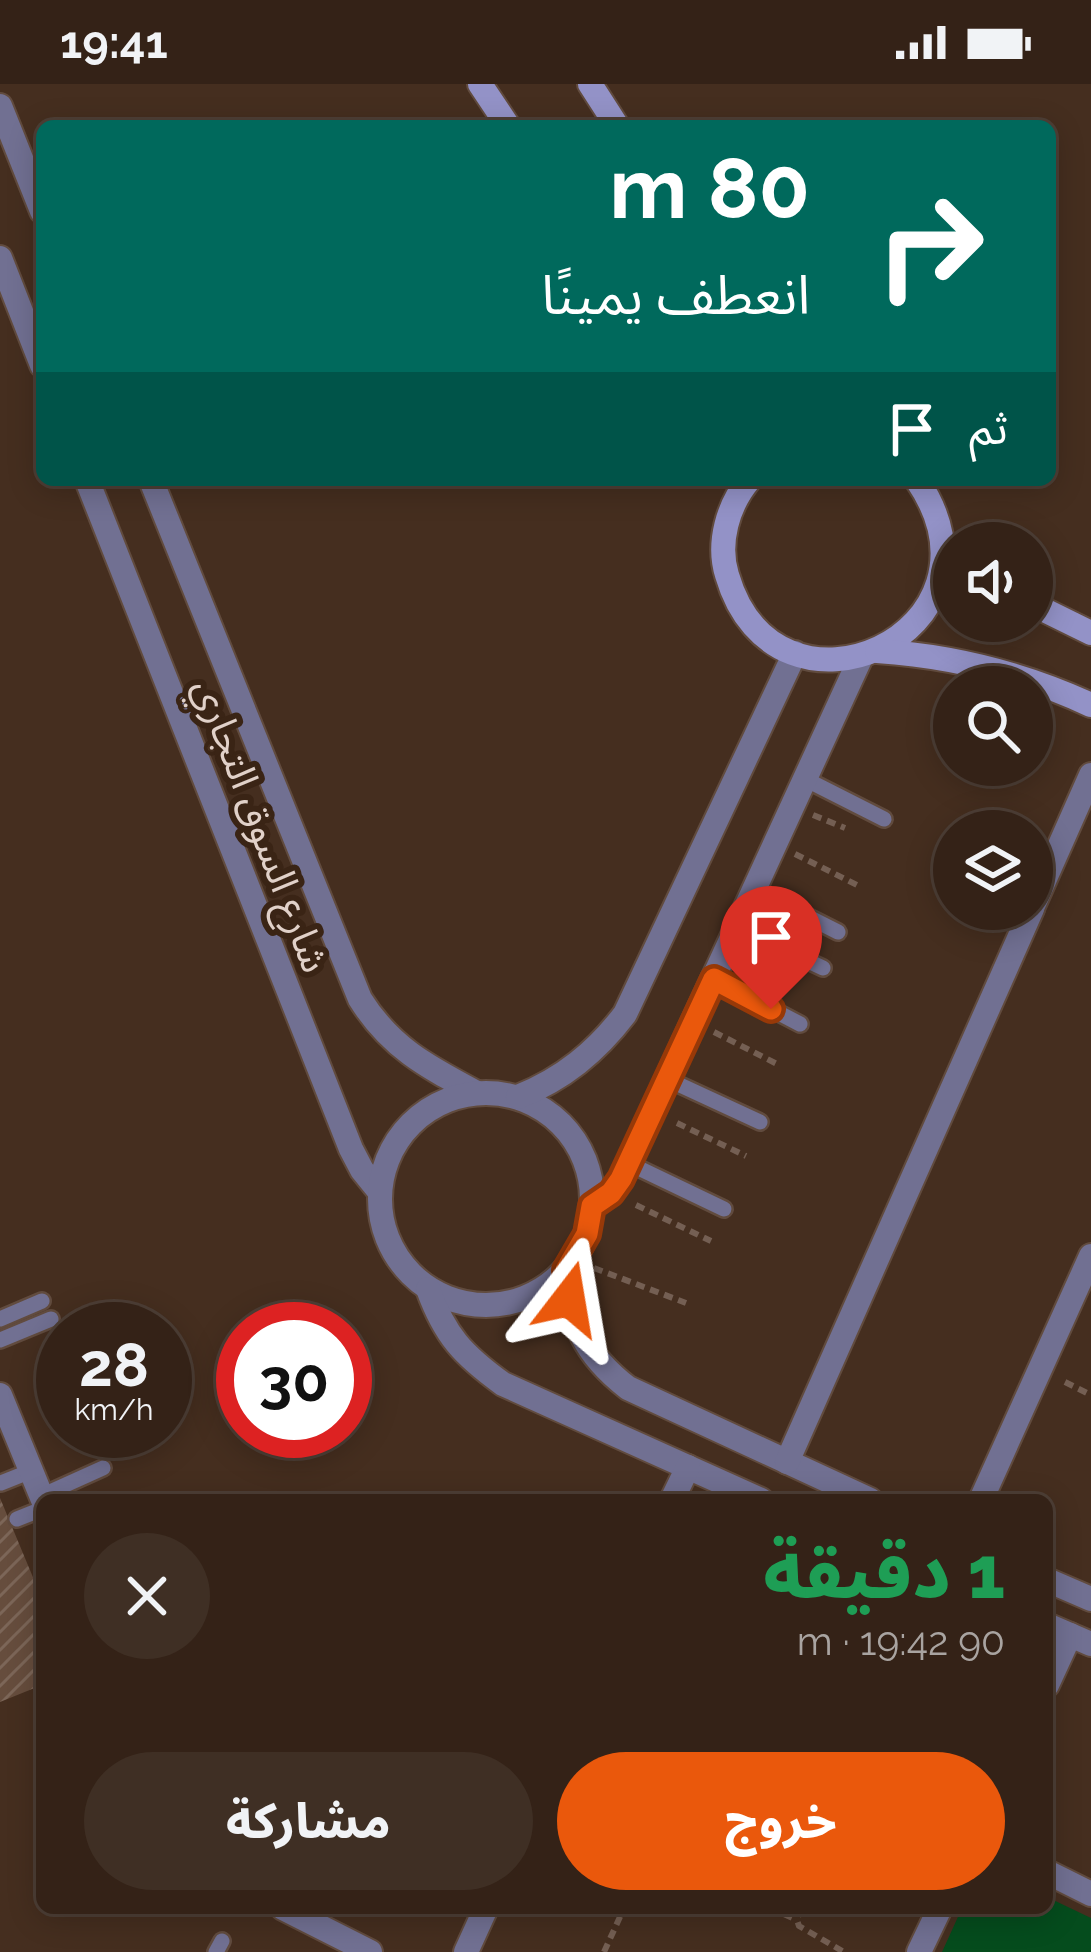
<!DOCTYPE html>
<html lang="ar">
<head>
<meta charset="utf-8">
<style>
  body { margin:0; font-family:Raleway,"Noto Sans Arabic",sans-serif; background:#3f2f24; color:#f1f3f6; direction:rtl; height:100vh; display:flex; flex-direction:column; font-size:45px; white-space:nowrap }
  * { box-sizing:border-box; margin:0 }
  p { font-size:39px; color:#a9a4a1 }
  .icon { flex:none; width:66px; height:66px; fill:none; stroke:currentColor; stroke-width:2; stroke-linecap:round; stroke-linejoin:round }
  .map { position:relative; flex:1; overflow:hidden; direction:ltr }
  .details { position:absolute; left:36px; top:1410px; width:1017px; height:420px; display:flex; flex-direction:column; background:#342217; border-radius:18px; box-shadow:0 6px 30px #0003,0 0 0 3px #4e3f36; direction:rtl }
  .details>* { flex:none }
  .hud { position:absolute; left:36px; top:36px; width:1020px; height:366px; border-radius:18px; box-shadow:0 6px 30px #0003,0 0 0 3px #4e3f36; direction:rtl; background:#00695c; color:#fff; overflow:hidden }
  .tools { position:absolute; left:933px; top:438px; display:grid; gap:24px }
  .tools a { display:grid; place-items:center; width:120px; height:120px; border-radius:50%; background:#342217; box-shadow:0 6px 30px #0003,0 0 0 3px #4e3f36; font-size:60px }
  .speed { position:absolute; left:36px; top:1218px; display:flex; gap:24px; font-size:60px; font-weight:700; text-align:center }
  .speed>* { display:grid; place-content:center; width:156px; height:156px; border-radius:50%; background:#342217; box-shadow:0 6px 30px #0003,0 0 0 3px #4e3f36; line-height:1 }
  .speed small { font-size:30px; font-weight:400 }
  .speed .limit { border:18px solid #d22; background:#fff; color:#111 }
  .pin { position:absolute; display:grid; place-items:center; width:102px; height:102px; color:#fff; margin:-123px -51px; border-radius:50% 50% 50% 0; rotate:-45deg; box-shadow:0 0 12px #0007 }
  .pin .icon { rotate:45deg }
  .me { position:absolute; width:132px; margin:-66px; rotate:14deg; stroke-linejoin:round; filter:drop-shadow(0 0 9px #0008) }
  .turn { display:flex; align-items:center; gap:42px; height:252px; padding:0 48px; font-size:54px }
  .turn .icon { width:156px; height:156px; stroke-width:2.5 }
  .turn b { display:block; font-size:84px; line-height:102px }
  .then { display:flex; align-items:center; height:114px; padding:0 48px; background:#0003; gap:24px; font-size:45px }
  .round { display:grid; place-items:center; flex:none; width:126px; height:126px; border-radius:63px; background:#3f2f24 }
  .overview { display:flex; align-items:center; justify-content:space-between; height:204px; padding:0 48px }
  h1 { font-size:72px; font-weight:800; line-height:90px; color:#1e9e55 }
  .primary-button { display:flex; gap:24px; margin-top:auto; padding:24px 48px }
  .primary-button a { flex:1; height:138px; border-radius:72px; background:#ea580c; color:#fff; font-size:48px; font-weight:800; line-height:138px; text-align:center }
  .primary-button a+a { background:#3f2f24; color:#f1f3f6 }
  .status { display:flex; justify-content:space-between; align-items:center; height:84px; padding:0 60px; background:#342217; direction:ltr }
  .status svg { height:33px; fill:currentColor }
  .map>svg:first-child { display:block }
</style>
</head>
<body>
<div class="status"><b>19:41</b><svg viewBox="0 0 49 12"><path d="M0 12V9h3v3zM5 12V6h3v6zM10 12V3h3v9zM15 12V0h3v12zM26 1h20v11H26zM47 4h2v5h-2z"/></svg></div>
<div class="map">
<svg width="1091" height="1868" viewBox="0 0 1091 1868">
  <defs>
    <pattern id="building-hatch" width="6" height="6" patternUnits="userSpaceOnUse" patternTransform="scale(3)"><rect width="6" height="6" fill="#664d3d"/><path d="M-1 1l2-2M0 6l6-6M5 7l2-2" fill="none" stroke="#7c6658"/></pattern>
  </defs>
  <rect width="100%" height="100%" fill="#452e1f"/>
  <!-- green -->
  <path fill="#054c1d" d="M1047,1813L1091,1834V1868H942L962,1824H1047Z"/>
  <!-- building -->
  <path fill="url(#building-hatch)" d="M0,1414L42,1515V1601L0,1618Z"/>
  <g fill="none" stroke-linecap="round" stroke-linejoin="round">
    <!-- lane casing -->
    <g stroke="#614b3e" stroke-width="20">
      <g id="lane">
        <path d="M805,695L884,735"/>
        <path d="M755,806L838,848"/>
        <path d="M738,844L823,884"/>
        <path d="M714,895L800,940"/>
        <path d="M667,995L760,1038"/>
        <path d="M628,1079L724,1125"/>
        <path d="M0,1235L42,1217"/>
        <path d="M0,1256L51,1235"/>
        <path d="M1,1399L31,1387"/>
        <path d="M41,1412L103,1384"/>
        <path d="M17,1435L42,1425"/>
        <path d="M216,1868L222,1857"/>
      </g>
    </g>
    <!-- street casing -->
    <g stroke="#614b3e" stroke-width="28">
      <g id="street">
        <path d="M0,22L42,127"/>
        <path d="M0,174L42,281"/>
        <path d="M87,396L351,1065L362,1086L379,1107"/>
        <path d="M151,396L360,915C390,963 426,982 475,1008"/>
        <path d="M1032,824L1091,691"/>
        <circle cx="486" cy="1115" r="106"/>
        <path d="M518,1013C563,995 596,968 625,930L795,569"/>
        <path d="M592,1122L611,1109L621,1095L861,573"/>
        <path d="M566,1186C572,1240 584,1270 628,1304L870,1416"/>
        <path d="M428,1205C445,1252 463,1271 503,1300L761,1416"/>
        <path d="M0,1311L43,1416"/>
        <path d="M787,1378L1032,825"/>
        <path d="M672,1416L688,1383"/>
        <path d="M981,1416L1091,1172"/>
        <path d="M1047,1496L1091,1515"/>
        <path d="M1047,1541L1091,1560"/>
        <path d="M1047,1601L1070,1551"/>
        <path d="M1047,1788L1091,1810"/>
        <path d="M283,1824L370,1868"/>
        <path d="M466,1868L486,1824"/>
        <path d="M919,1868L940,1824"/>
      </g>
    </g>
    <!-- secondary casing -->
    <g stroke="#614b3e" stroke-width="28">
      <g id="secondary">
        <path d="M480,0L508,42"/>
        <path d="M590,0L617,42"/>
        <path d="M749,396C728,421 717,459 727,491C776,660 1021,548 917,396"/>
        <path d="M1032,520L1091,549"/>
        <path d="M877,567C953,572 1022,589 1091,621"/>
      </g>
    </g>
    <!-- path -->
    <g stroke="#745f53" stroke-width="6" stroke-dasharray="9 6" stroke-linecap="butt">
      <path d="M813,731L845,744"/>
      <path d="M795,770L857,801"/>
      <path d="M714,948L779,981"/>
      <path d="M677,1039L746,1072"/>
      <path d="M636,1121L711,1157"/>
      <path d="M594,1184L686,1219"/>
      <path d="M1065,1298L1091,1311"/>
      <path d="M770,1824L797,1836"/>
      <path d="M801,1824L797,1836L799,1842L844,1868"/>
      <path d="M604,1868L624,1824"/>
    </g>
    <!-- lane -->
    <use href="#lane" stroke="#717092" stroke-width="15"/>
    <!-- street -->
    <use href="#street" stroke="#717092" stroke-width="24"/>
    <!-- secondary -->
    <use href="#secondary" stroke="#9392c7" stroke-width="24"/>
  </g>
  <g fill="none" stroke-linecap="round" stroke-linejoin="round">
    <!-- route casing -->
    <g stroke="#983908" stroke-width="30">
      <path id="route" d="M569,1215L566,1186L587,1150L592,1122L611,1109L621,1095L714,895L771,925"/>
    </g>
    <!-- route -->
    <use href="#route" stroke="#ea580c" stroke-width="21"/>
  </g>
  <g text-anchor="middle" stroke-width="12" stroke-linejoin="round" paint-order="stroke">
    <!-- street labels -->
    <g font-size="39" fill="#e1d1c9" stroke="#3a2415">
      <text transform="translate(262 741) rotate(69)" y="14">شارع السوق التجاري</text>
    </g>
  </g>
</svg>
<div class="tools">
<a><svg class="icon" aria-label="sound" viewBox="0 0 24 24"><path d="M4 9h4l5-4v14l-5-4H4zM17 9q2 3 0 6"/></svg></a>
<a><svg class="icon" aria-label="search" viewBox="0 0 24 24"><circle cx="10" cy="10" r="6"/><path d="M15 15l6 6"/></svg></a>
<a><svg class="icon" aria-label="layers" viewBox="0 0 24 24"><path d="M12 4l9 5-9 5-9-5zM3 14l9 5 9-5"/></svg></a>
</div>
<div class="speed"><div>28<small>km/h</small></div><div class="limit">30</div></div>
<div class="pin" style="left:771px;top:925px;background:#d93025"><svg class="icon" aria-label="arrive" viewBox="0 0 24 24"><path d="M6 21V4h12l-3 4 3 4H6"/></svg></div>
<svg class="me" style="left:569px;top:1215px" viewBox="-20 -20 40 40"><path d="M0-17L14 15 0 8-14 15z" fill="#ea580c" stroke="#fff" stroke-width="4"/></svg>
<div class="hud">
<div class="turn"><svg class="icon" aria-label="right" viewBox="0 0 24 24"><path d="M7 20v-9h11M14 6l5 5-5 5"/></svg><div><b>80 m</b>انعطف يمينًا</div></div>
<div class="then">ثم<svg class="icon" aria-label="arrive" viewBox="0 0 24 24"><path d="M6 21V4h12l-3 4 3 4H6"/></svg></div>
</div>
<section class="details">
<div class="overview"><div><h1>1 دقيقة</h1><p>90 m · 19:42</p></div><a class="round"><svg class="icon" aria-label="close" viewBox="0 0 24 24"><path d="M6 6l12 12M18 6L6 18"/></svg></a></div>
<div class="primary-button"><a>خروج</a><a>مشاركة</a></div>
</section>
</div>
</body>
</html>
